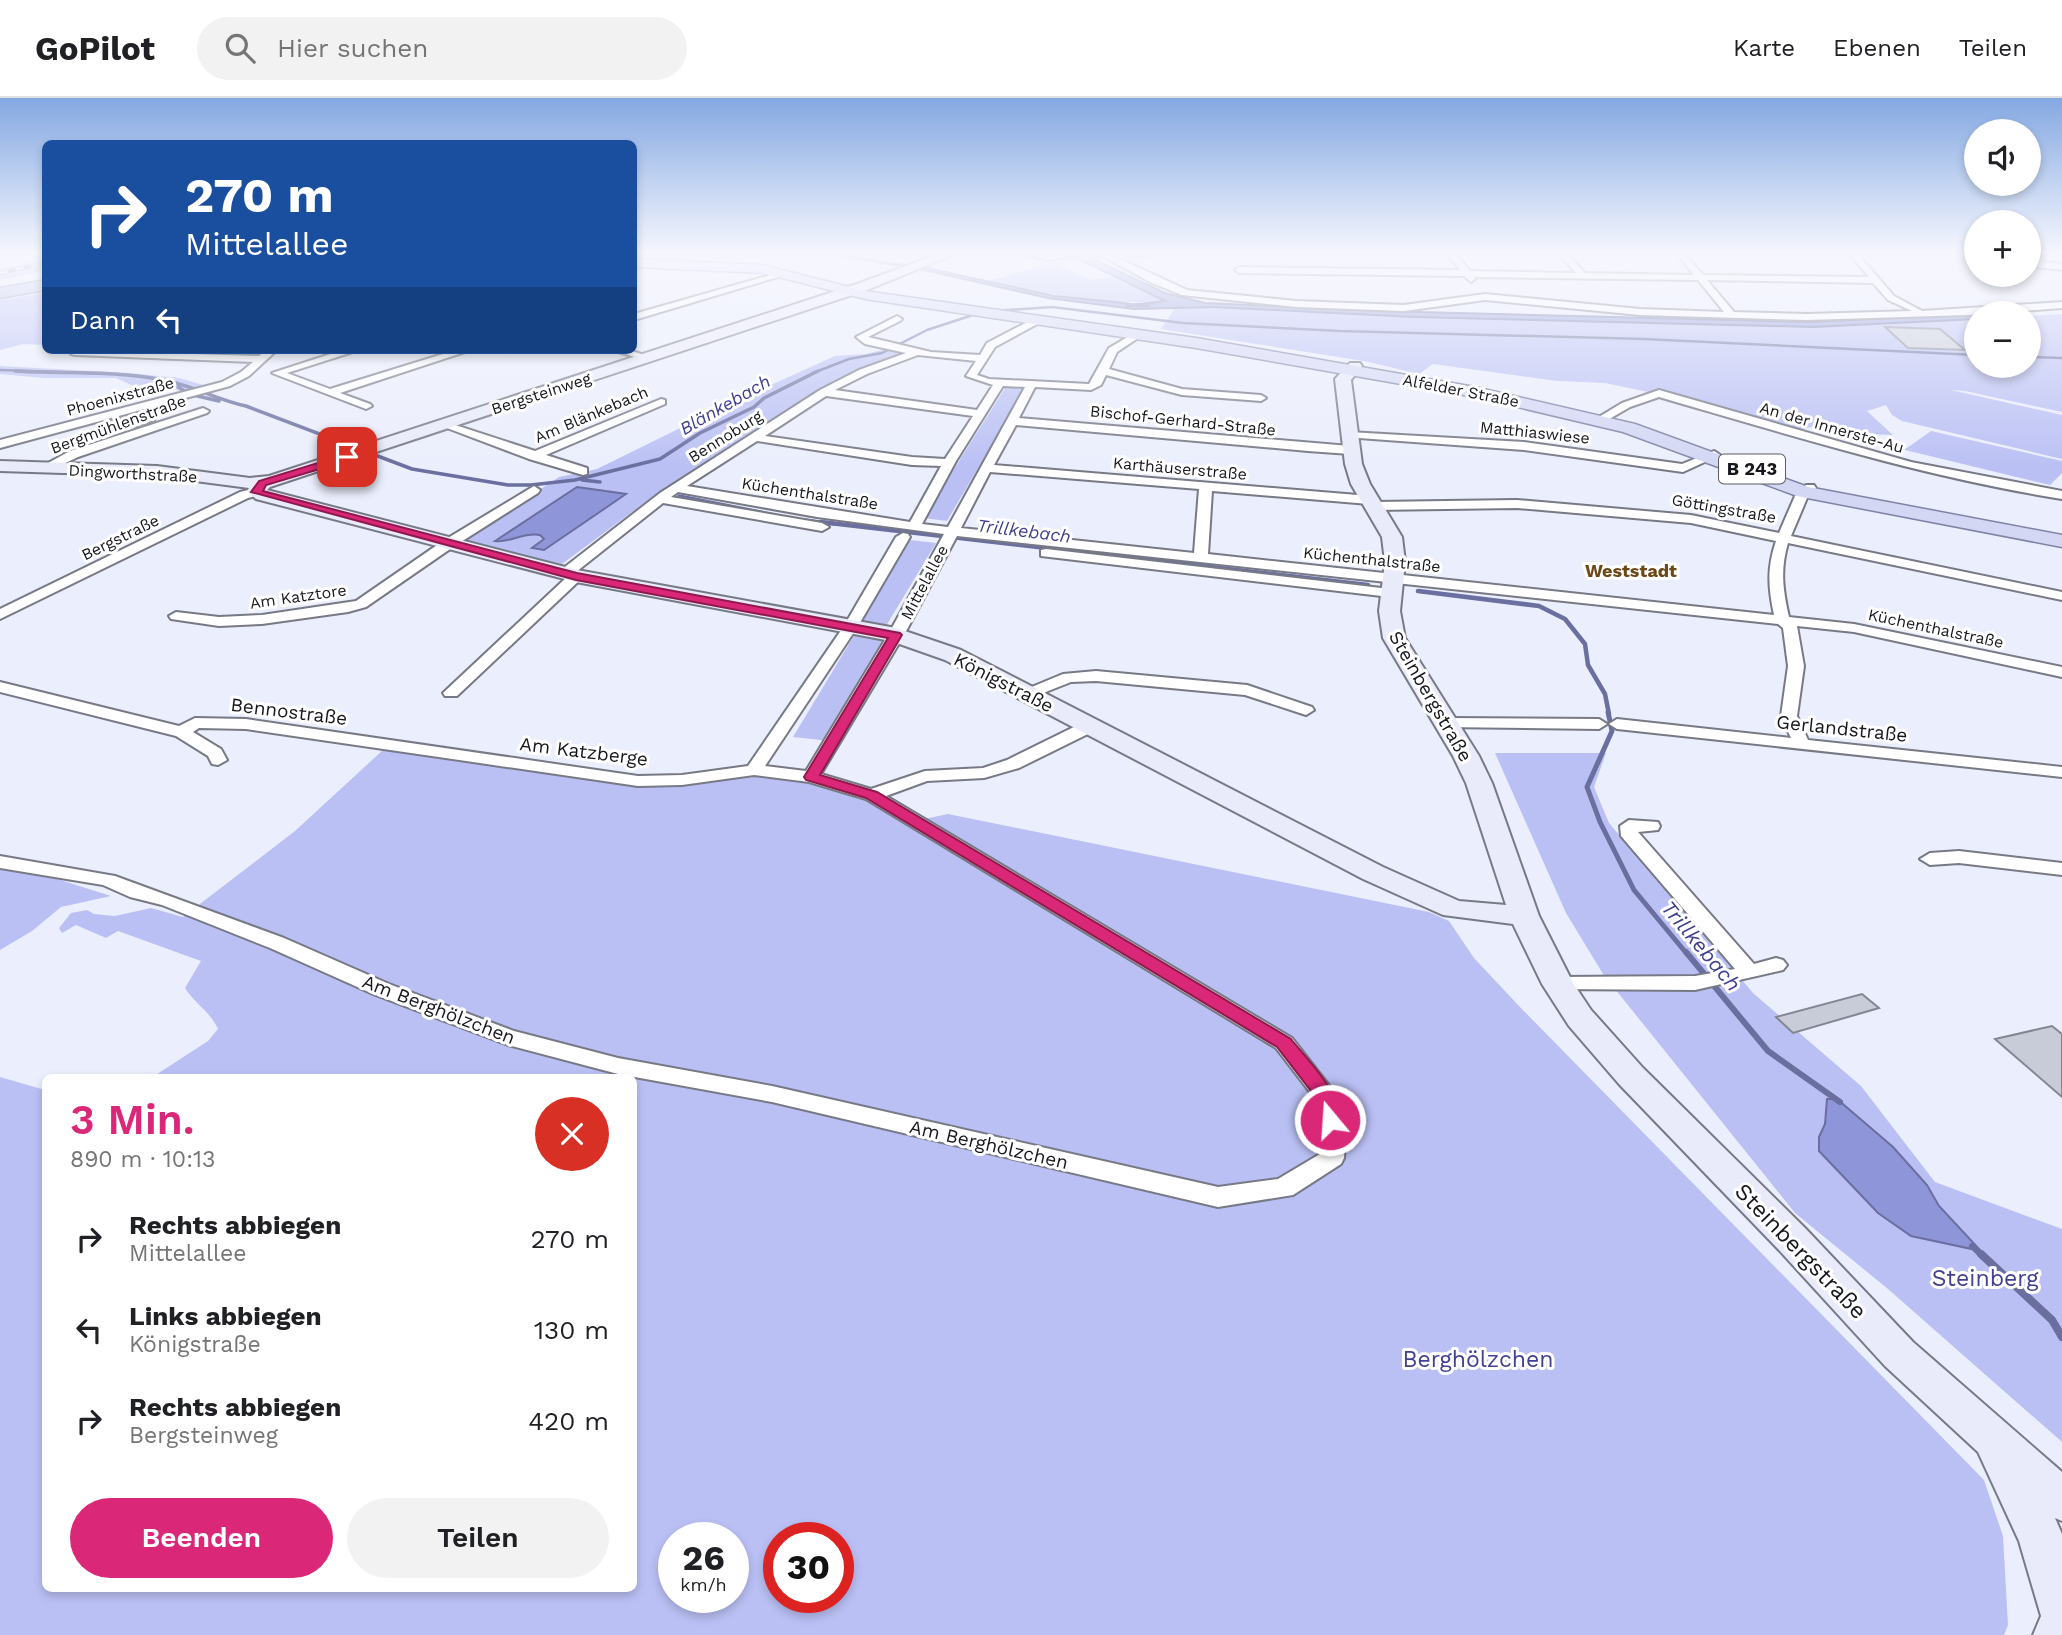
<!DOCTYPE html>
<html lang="de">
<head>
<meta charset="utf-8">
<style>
  body { margin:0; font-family:"Work Sans",sans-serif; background:#f2f2f2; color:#202124; height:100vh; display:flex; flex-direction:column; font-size:26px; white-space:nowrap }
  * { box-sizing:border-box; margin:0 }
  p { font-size:23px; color:#757577 }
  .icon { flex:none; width:38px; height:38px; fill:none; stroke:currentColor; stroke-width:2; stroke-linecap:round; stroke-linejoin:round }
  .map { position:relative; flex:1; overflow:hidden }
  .panel { position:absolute; left:42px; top:976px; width:595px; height:518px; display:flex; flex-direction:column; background:#fff; border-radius:10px; box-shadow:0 4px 10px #0003 }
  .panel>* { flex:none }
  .top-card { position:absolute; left:42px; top:42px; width:595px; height:214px; border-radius:10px; box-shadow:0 4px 10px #0003; background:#1a4fa0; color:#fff; overflow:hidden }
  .controls { position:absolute; left:1964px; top:21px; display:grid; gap:14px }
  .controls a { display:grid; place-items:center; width:77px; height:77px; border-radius:50%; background:#fff; box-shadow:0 4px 10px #0003; font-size:35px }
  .speed { position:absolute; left:658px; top:1424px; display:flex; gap:14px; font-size:35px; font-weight:700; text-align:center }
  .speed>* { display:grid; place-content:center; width:91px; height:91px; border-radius:50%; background:#fff; box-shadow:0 4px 10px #0003; line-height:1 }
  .speed small { font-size:18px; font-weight:400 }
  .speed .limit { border:10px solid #d22; background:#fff; color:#111 }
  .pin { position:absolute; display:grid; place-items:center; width:60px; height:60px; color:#fff; margin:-30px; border-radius:14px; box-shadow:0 4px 10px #0006 }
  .me { position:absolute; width:77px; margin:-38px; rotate:342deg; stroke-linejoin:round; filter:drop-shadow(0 0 5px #0008) }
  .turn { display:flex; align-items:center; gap:24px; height:147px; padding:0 28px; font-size:32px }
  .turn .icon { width:91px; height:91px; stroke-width:2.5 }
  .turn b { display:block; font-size:49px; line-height:60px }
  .then { display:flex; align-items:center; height:66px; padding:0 28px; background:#0003; gap:14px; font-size:26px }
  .round { display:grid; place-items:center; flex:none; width:74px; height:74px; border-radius:37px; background:#f2f2f2 }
  .overview { display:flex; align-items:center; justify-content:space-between; height:119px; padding:0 28px }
  h1 { font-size:42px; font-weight:600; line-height:52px; color:#db2777 }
  .action { display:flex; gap:14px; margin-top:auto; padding:14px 28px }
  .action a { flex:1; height:80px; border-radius:42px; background:#db2777; color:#fff; font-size:28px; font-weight:600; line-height:80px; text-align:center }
  .action a+a { background:#f2f2f2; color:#202124 }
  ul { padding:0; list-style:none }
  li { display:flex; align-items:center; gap:21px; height:91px; padding:0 28px }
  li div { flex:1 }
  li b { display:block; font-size:26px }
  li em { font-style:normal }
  header { display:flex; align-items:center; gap:42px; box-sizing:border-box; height:98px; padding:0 35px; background:#fff; border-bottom:2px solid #e0e0e0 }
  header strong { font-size:33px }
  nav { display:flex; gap:38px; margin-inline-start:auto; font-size:24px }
  .search { width:490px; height:63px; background:#f2f2f2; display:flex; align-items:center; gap:18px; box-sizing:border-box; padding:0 24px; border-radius:38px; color:#757577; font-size:26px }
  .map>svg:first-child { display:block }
</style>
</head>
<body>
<header>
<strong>GoPilot</strong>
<div class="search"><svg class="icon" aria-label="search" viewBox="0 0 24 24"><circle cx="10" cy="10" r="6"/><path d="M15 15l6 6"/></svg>Hier suchen</div>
<nav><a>Karte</a><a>Ebenen</a><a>Teilen</a></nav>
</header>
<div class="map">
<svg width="2062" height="1537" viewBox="0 0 2062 1537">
  <rect width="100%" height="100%" fill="#ebeefc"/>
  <!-- green -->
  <g fill="#bac0f4" fill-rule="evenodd">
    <path d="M45,160V173L0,182V171Z"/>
    <path d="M1053,164L1091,182L1110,179L1167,203C1101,207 1053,198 988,183Z"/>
    <path d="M45,195V247L23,246L0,252V202Z"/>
    <path d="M1213,209L1414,219L1780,228H1845L1976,221V268H2028V218L2062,216V314L1965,293L1951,292L2062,317V361L1902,323L1892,317L1886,307L1867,313L1893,337L1837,335L1826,325L1797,333L1653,295L1605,285L1558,283L1433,266L1419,276L1364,263L1161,231L1175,210Z"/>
    <path d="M889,250L909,255L860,271L814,295L748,339L663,391L562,466L462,443L559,379L597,371L729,306L835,258L866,256Z"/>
    <path d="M0,268L128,275L179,280L207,288L182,294L172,290L162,292L150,287L138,290L116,280H44L0,276Z"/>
    <path d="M1007,287L1026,288L947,423L923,420Z"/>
    <path d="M1931,333L2062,363V375L2050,387L1868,343H1896L1904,352Z"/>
    <path d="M910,442L936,445L886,528L862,524Z"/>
    <path d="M855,536L883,543L830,643L793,639Z"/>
    <path d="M383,652L644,689L754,673L811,680L871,697L915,723L948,716L1429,814L1449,823L1474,860L1519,908L1984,1382L2003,1438L2008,1527L2004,1537H0V979L45,992L46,1491H634V980H151L208,943L218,931C209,912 195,906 185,890L201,863L118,833L106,840L76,827L62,835L59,830L71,815L87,812L94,816L115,818L151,810L183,819L295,733ZM674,1440H733V1500H674ZM779,1440H838V1500H779Z"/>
    <path d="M1495,655H1606L1594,689L1609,725L1753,895L1861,988L1935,1084L2062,1131V1344L1888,1191L1795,1115L1603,876L1566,815Z"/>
    <path d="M0,763L111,798L61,809L32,833L0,852Z"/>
  </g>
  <!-- water -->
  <g fill="#8e95d9" stroke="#6a6fa0" stroke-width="2">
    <path d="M817,154L927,170L1054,198L1124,205L1130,206L1128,208H1148L1147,205L1165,203L1081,162L1049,154H1063L1091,160L1165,195L1205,205L1382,213L1810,224L1976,216V221L1813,229L1414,219L1213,209L1134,211L1048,200L920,171Z"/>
    <path d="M577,389L626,396L544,452L532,450L544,441L540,437C523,434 510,445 495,443Z"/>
    <path d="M1827,1001H1837L1893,1049L1927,1087L1939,1108L1981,1153L1911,1138L1878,1115L1819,1053V1039L1825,1026Z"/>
  </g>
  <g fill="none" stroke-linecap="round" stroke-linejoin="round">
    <!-- stream-far5 -->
    <g stroke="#6a6fa0" stroke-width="2.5">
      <path d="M1126,207L1154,205"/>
      <path d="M993,213L1052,209L1183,225L1340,233L1644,241L1976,257"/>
      <path d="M2028,259L2062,260"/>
      <path d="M0,272L92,275"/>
      <path d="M813,275L849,261L882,255L927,232L976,216"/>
    </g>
    <!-- stream-far4 -->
    <g stroke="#6a6fa0" stroke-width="3.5">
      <path d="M15,273C64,276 114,272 163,282C192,287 217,302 246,308L412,371L508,387H531L575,382L660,361L700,335L754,309L764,300L818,273"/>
      <path d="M174,286L189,296L219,303"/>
      <path d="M582,382L600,384"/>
      <path d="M679,398L775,417"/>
      <path d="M795,421L836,426"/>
    </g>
    <!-- stream-far3 -->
    <g stroke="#6a6fa0" stroke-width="4.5">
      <path d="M821,424L1368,487"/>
      <path d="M1418,493L1539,508L1565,521L1585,546L1588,567L1605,596L1609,616"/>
    </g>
    <!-- stream-far2 -->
    <path stroke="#6a6fa0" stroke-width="5" d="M1608,614L1612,633L1587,689L1600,724L1634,792L1687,856"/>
    <!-- stream-far1 -->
    <g stroke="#6a6fa0" stroke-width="6">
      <path d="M1686,854L1768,953L1840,1004"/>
      <path d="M1972,1148L1982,1158"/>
    </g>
    <!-- stream -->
    <path stroke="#6a6fa0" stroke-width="8" d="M1981,1156L2052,1222L2062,1239"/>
  </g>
  <!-- building -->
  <g fill="#c8cbd8" stroke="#838592" stroke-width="2">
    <path d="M1885,229L1940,231L1965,252L1908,250Z"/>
    <path d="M154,311H160L155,323L135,329L108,324Z"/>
    <path d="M1862,896L1879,910L1793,935L1776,919Z"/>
    <path d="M2052,928L2062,936V999L1995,941Z"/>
  </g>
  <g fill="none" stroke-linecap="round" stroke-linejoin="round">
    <!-- street casing -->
    <g stroke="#777985" stroke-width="4">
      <g id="street">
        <path d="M1012,154L1050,156L1066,154H1181L1177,156L1116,159L1187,192L1296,203L1404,207L1485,196L1640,211L1724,214L1698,182L1474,179L1475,181L1471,184L1464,178L1239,175L1235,172L1239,169L1460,172L1446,154H1454L1470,173L1576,175L1557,154H1565L1585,175L1694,177L1675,154H1683L1703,177L1869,179L1848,154H1856L1894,198L1922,213L2062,204V210L1968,217L1807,222L1640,217L1485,202L1404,213L1296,209L1182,197L1152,185L1104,159L1080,156L1050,162ZM1707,182L1873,185L1888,202L1912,213L1807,216L1734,214Z"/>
        <path d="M1966,154H1976V157L1967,156Z"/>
        <path d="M2028,162L2062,166V172L2028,168Z"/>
        <path d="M781,174L788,176L634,222V216Z"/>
        <path d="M897,218L902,221L900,223L868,239L931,254L980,257L987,245L1035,220H1041V224L995,249L977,277L989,281L1089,286L1109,250L1138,233L1141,234V238L1117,254L1109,271L1182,291L1261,297L1266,300L1261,303L1182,297L1106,277L1101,287L1091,292L1035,289L1019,320L1350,348L1356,352L1350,356L1308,353L1016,327L994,367L1370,398L1374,399L1375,404L1517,402L1691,417L1779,435L1795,398L1806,387H1814L1816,390L1807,400L1791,438L2062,494V502L1788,445C1780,472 1783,492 1789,519L1854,526L2062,569V579L1854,534L1797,528L1804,568L1797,618L1808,642L2062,669V679L1617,631L1609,626L1617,621L1791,640L1781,618L1788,568L1783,530L1778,526L957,438L904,537L821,676L871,691L925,673L983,670L1007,662L1084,624H1096L1098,628L1096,632L1019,670L984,680L927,683L886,698L1292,940L1339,1000L1345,1044L1344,1060L1341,1066L1293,1097L1218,1109L772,1004L618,976L508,947L373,896L270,850L162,807L130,799L103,787L0,770V758L115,778L284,840L389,886L514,933L618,960L772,988L1218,1089L1278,1081L1320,1056L1316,1002L1276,950L866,701L809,684L754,677L682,687L638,688L246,631L199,630L193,634L221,651L227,662L218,667L212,666L208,658L176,638L0,594V584L179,628L195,620L246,621L638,678L682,677L748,668L844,528L896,439L903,435L908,436L910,439L858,528L765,668L806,673L888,537L944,436L817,419L678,394L671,399L822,425L829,429L822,433L663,405L576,474L583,478L581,481L457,598H445L443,595L567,479L561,478V472L660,395L820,292L859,272L906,255L865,246L856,239ZM918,257L976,263L966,278L993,287L977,312L835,292L867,276ZM1003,288L1025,289L948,429L922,426L956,363ZM826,298L973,318L945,361L912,359L765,338ZM757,343L912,367L941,368L910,424L687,388ZM990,374L1199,391L1194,455L961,430ZM1212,393L1369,406V411L1374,412L1517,410L1691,425L1776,443C1767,470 1768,489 1774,517L1208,456Z"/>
        <path d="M71,252L259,258L266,252H277L249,278L230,288L0,350V342L222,284L241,274L253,264L75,257L71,256Z"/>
        <path d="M343,252H359L287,275L330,291L456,252H471L340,295L370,306L372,308L366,311L272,275Z"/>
        <path d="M612,252H629L653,260L648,263Z"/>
        <path d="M1659,292L1911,364L2062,393V401C1924,379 1793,338 1659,299L1630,309L1604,324L1594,322L1622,305Z"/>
        <path d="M661,301L665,302V306L546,357L587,370V376L583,377L529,361L439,327L449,325L535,353Z"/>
        <path d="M203,310L209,313L207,315L78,359L49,373L39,370L70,353Z"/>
        <path d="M1349,334L1524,344L1682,366L1714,353L1720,357L1683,374L1524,352L1345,339L1343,337Z"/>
        <path d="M534,388L540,392L538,395L453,449L366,509L348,514L262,526L219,528L171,521L169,518L176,514L219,519L262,517L356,503L443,443Z"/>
        <path d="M256,390L262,394L260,397L248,400L0,521V511L240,394Z"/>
        <path d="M1046,451L1390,491L1397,495L1390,499L1041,458V452Z"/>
        <path d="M1096,573L1247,587L1312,609L1314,612L1306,617L1245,597L1096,583L1071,584L1028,601L1020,596L1022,593L1063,576Z"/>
        <path d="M1447,620L1599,621L1607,626L1599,631L1441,629L1439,625Z"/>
        <path d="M1629,722L1658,724L1660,728L1658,732L1638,734L1754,866L1776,860L1783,862L1787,867L1783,872L1695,892L1550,891L1547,886L1550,881L1558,879L1695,878L1735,871L1621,738L1620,728Z"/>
        <path d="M1959,753L2062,765V777L1959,765L1930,767L1920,761L1930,755Z"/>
      </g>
    </g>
    <!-- secondary casing -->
    <g stroke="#777985" stroke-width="4">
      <path id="secondary" d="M944,154H960L867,192L270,389L267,392L577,472L896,530L961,552L1383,769L1459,803L1506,807L1466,685L1453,658L1383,540L1379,513L1385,464L1382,439L1351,386L1345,366L1335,281L1350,265H1360L1362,268L1351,282L1362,366L1370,386L1402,439L1405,464L1400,513L1405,540L1479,658L1492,685L1539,818L1573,885L1591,912L1643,970L1805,1130L1913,1244L2062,1374V1423L2055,1420L2062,1436V1537H2033L2041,1518L2019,1443L1978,1354L1885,1268L1779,1152L1619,986L1569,928L1542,886L1513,826L1443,817L1363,781L945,562L891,543L576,484L256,401L247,393L249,390L157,378L0,373V363L157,368L250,380L269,378L857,186Z"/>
    </g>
    <!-- primary casing -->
    <g stroke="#7f83a4" stroke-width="3">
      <path id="primary" d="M634,161L763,167L865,193L1196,240L1475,289L1635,326L1808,389L2062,437V449L1797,398L1623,334L1475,299L1196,250L865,201L763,175L634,169Z"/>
    </g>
    <!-- highway casing -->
    <g stroke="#7f83a4" stroke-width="3">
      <path id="highway" d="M46,182V192L0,200V190Z"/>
    </g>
    <!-- street -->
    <use href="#street" fill="#fff" fill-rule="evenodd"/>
    <!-- secondary -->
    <use href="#secondary" fill="#e9ebfa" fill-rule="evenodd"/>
    <!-- primary -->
    <use href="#primary" fill="#d4d7f4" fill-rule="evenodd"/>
    <!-- highway -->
    <use href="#highway" fill="#b7bded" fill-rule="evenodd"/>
    <!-- rail casing -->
    <g stroke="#676971" stroke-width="3.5">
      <path id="rail" d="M0,175L46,165"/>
    </g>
    <!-- rail -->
    <use href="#rail" stroke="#fff" stroke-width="2.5" stroke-dasharray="8" stroke-linecap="butt"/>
  </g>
  <!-- sky -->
  <linearGradient id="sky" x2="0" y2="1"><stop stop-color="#84a8e2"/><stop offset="0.42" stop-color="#f6f7fe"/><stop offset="1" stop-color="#f6f7fe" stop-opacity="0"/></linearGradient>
  <rect width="2062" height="369" fill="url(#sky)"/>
  <!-- route -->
  <path fill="#db2777" stroke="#8e194d" stroke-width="2" d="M347,356L350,357V362L266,387L263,393L577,475L900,535L902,537L820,677L877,694L1291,941C1305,959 1350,1003 1337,1027H1323L1317,1001L1277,949L866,700L806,682L804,679L888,540L576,482L251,394L259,383Z"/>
  <g text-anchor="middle" stroke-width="6" stroke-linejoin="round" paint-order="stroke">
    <!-- far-street labels -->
    <g font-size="16" fill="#16171c" stroke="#fff">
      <text transform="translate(1461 292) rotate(11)" y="6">Alfelder Straße</text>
      <text transform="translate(541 295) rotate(-18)" y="6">Bergsteinweg</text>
      <text transform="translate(120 298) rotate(-15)" y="6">Phoenixstraße</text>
      <text transform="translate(591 316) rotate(-23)" y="6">Am Blänkebach</text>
      <text transform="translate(1183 322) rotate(6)" y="6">Bischof-Gerhard-Straße</text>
      <text transform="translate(118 326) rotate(-20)" y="6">Bergmühlenstraße</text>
      <text transform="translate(1832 329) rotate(16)" y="6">An der Innerste-Au</text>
      <text transform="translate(1535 334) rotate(6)" y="6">Matthiaswiese</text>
      <text transform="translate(725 338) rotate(-32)" y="6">Bennoburg</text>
      <text transform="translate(1180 370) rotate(5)" y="6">Karthäuserstraße</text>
      <text transform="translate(133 375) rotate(3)" y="6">Dingworthstraße</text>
      <text transform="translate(810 395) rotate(9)" y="6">Küchenthalstraße</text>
      <text transform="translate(1724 410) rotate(10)" y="6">Göttingstraße</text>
      <text transform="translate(120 439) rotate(-26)" y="6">Bergstraße</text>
      <text transform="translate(1372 461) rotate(6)" y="6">Küchenthalstraße</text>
      <text transform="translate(924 484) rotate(-62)" y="6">Mittelallee</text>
      <text transform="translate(298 498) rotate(-8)" y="6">Am Katztore</text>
      <text transform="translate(1936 530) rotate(12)" y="6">Küchenthalstraße</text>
    </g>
    <!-- far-water labels -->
    <g font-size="18" font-style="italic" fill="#3e3e8f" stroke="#fff">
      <text transform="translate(725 307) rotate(-30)" y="6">Blänkebach</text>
      <text transform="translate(1024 433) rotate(7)" y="6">Trillkebach</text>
    </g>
    <!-- shield labels -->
    <rect fill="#fff" stroke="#5c5d60" stroke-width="2" x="1719" y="356.5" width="66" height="29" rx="5"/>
    <g font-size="18" font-weight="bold" fill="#16171c">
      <text x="1752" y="377">B 243</text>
    </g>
    <!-- far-neighbourhood labels -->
    <g font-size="18" font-weight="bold" fill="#6c4718" stroke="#fff">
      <text x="1631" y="479">Weststadt</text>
    </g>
    <!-- street labels -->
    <g font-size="19" fill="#16171c" stroke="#fff">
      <text transform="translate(1004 584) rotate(27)" y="7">Königstraße</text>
      <text transform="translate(1431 598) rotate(60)" y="7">Steinbergstraße</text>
      <text transform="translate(289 613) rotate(7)" y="7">Bennostraße</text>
      <text transform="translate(1842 630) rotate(6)" y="7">Gerlandstraße</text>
      <text transform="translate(584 653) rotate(7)" y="7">Am Katzberge</text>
      <text transform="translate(439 911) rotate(21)" y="7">Am Berghölzchen</text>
      <text transform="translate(989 1046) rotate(13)" y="7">Am Berghölzchen</text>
    </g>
    <!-- water labels -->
    <g font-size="21" font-style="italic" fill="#3e3e8f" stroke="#fff">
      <text transform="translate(1701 848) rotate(50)" y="7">Trillkebach</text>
    </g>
    <!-- near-street labels -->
    <g font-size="23" fill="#16171c" stroke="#fff">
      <text transform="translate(1801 1153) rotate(46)" y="8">Steinbergstraße</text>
    </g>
    <!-- near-park labels -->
    <g font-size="23" fill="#414193" stroke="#fff">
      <text x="1985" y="1188">Steinberg</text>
      <text x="1478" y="1269">Berghölzchen</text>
    </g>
  </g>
</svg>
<div class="controls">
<a><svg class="icon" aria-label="sound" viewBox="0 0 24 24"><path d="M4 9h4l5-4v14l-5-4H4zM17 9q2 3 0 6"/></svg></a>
<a>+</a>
<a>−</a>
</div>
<div class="speed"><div>26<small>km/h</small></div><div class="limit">30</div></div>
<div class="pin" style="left:347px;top:359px;background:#d93025"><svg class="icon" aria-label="arrive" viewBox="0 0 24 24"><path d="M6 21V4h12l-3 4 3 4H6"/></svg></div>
<svg class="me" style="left:1330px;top:1022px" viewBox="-20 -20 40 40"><circle r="17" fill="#db2777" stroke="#fff" stroke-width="3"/><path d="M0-11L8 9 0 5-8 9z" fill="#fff"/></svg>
<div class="top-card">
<div class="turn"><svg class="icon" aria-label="right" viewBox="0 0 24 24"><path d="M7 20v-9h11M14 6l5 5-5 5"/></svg><div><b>270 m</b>Mittelallee</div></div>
<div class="then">Dann<svg class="icon" aria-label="left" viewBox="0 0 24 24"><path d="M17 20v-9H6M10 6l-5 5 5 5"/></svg></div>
</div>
<section class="panel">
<div class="overview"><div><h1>3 Min.</h1><p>890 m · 10:13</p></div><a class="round" style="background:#d93025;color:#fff"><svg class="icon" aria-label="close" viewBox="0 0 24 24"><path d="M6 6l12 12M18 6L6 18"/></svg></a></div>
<ul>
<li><svg class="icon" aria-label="right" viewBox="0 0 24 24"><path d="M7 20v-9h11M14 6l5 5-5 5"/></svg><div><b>Rechts abbiegen</b><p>Mittelallee</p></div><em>270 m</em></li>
<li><svg class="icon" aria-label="left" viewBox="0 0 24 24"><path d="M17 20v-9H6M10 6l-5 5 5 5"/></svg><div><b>Links abbiegen</b><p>Königstraße</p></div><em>130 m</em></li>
<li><svg class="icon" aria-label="right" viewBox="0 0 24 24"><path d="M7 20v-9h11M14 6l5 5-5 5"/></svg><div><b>Rechts abbiegen</b><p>Bergsteinweg</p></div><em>420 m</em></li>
</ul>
<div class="action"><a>Beenden</a><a>Teilen</a></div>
</section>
</div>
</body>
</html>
